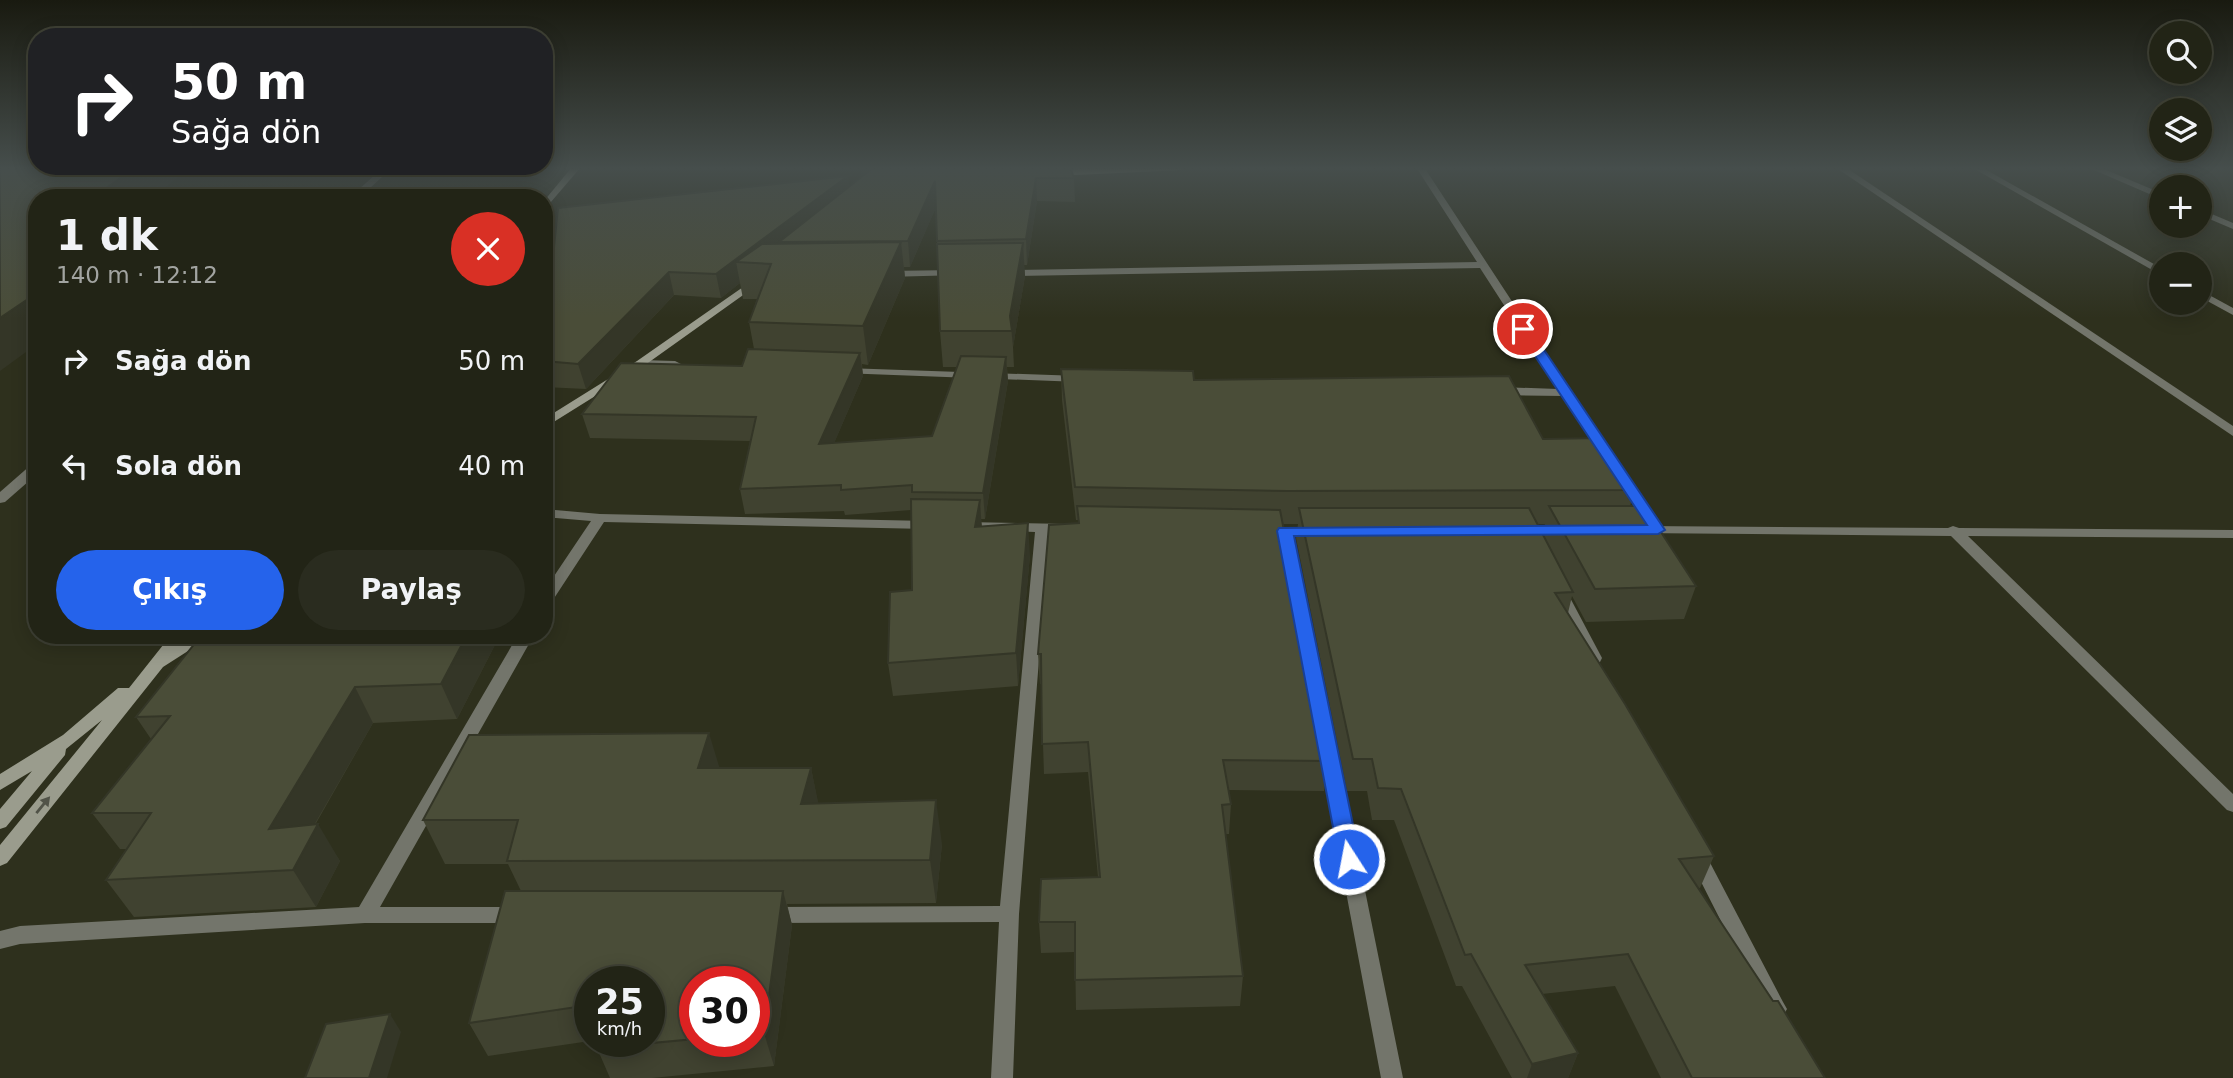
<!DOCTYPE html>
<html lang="tr">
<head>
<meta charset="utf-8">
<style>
  body { margin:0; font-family:"DejaVu Sans",sans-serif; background:#2a2c1f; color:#f1f3f6; height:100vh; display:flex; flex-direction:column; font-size:26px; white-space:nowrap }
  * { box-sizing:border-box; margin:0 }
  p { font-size:23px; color:#a2a4a1 }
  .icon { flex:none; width:38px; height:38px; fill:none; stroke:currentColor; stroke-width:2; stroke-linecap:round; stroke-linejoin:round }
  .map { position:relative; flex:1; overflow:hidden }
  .sheet { position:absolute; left:28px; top:189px; width:525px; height:455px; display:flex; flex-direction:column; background:#222416; border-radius:28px; box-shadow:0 4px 18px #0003,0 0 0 2px #3f4135 }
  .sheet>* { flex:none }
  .top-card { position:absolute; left:28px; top:28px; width:525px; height:147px; border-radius:28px; box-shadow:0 4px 18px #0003,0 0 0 2px #3f4135; background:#202124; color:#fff; overflow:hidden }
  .controls { position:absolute; left:2149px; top:21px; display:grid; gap:14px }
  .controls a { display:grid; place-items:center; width:63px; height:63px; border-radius:50%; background:#222416; box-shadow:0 4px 18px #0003,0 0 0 2px #3f4135; font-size:35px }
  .speed { position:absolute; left:574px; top:966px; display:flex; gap:14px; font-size:35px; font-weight:700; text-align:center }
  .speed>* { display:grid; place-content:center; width:91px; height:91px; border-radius:50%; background:#222416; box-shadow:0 4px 18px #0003,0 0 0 2px #3f4135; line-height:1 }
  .speed small { font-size:18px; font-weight:400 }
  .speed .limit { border:10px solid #d22; background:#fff; color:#111 }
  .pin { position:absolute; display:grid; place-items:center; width:60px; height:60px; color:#fff; margin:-30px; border:4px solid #fff; border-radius:50%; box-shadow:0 2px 7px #0007 }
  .me { position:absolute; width:77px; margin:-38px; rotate:349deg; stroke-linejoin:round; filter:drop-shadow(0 0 5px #0008) }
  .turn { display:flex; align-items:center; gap:24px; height:147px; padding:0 28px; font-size:32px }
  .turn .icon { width:91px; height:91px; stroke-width:2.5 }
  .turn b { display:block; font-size:49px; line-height:60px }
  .round { display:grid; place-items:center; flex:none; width:74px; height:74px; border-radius:37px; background:#2a2c1f }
  .headline { display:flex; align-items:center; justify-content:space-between; height:119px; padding:0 28px }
  h1 { font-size:42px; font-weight:700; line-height:52px }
  .button { display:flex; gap:14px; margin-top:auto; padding:14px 28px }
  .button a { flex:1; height:80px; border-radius:42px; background:#2563eb; color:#fff; font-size:28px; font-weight:700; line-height:80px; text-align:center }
  .button a+a { background:#2a2c1f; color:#f1f3f6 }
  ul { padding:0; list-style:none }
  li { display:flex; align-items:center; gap:21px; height:105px; padding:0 28px }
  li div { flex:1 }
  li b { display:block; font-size:26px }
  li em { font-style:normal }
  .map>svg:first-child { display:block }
</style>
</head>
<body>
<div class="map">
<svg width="2233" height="1078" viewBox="0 0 2233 1078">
  <rect width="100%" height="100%" fill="#2e301d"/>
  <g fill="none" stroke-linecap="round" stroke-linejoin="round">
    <!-- street -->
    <g fill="#73756b" fill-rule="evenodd">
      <path d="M384,167H393L359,198H349Z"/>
      <path d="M1416,167H1424L1612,454L1610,457H1602L1563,396L1499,395L1493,391L1499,387L1558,389L1480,268L1009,276L1004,273L1009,270L1477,262Z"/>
      <path d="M1835,167H1845L2233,426V436Z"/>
      <path d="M1971,167H1981L2161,268V275Z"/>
      <path d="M2087,167H2099L2161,193V199Z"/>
      <path d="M2200,209L2233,223V229L2200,215Z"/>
      <path d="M957,270L962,273L961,275L886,277L881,274L886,271Z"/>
      <path d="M2200,290L2233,308V315L2200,297Z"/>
      <path d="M641,360L675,361L681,364L675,367L637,365L635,363Z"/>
      <path d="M845,368L1080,376L1086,379L1080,382L841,373V369Z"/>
      <path d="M37,463V474L5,502L0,503V492L32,464Z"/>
      <path d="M1623,475L1628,476L1658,520L1656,523L1651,524L1644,520L1616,479Z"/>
      <path d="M544,509L600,514L928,521L935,525L928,529L604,522L549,606L544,608V591L591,521L544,517Z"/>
      <path d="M965,522L1068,524L1075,528L1068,532H1049L1019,914L1013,1078H991L999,922L770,923L763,921L760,915L763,909L770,907L1000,906L1035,532L960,529L958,526L960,523Z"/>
      <path d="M1641,526L1948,528L1953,526L1959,528L2233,530V538L1968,536L2233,794V812L2227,810L1951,536L1636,533L1634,530Z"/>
      <path d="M1266,527H1316L1323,531L1316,535H1293L1403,1078H1381L1279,535L1261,534L1259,531L1261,528Z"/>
      <path d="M1560,587L1567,592L1602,658L1600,662H1588L1553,592Z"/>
      <path d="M518,635H534L380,907H515L522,909L525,915L522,921L515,923H365L20,944L0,949V931L20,926L359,907Z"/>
      <path d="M1699,852L1706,855L1783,1002L1787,1009L1783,1016L1776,1019L1769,1016L1690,860L1692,855Z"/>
    </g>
    <!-- secondary -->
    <g fill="#9a9c8d" fill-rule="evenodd">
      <path d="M572,167H581L544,210V201Z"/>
      <path d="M1127,167H1186L1182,170L1055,176L1051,173L1055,170Z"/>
      <path d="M756,278L761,281L760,283L645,365L544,428V419L637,361Z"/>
      <path d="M171,635H188L183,642L193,635H213L163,667L7,863L0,866V845L102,720L66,749L65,755L6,827L0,829V809L32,771L0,790V774L63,735L118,688H129Z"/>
    </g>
  </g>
  <!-- wall -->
  <g fill="#404230" fill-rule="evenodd">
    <path d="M861,167H1070L1074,178L1075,202L1037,201L1027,265H1024L1025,276L1013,347L1014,367H1007L1008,381L985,519H981L982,527L1030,555L1018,686L893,696L888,663L912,590L911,510L845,515L844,511L745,514L740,489L750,441L590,438L582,414L742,366L754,349L749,322L757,299H743L740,283L721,298L674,295L586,389L544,387V257H553L850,187L862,177ZM936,207L940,331L943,367H957L932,436L834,443L863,376L862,364L868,365L905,278L904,267H910Z"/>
    <path d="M1061,369L1194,380L1543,439L1635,490L1630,506L1696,586L1684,619L1586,622L1572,596L1568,613L1714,856L1700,888H1698L1825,1078H1661L1615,986L1542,994L1578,1053L1568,1078H1512L1462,986H1456L1394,820H1372L1367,791H1347L1296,538L1298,524H1282L1329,761L1324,791L1229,790L1231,804L1229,834H1225L1243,976L1240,1006L1076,1010L1075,952L1041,953L1039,922L1098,877L1088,772L1044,774L1041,684H1040L1038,654L1078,523V520H1076L1062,400ZM1537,524H1545L1542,534Z"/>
    <path d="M212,635H513L512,638L498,639L457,719L373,723L315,825L340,861L316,907L134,917L106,880L127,849H120L92,813L151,739L136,717Z"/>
    <path d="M719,768H811L818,804L942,844L936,903L787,904L792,925L774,1066L652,1078H610L597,1048L649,1041L590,982V1041L488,1056L469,1023L521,891L508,864H445L423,820ZM695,982H754V1041H695Z"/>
  </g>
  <!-- shaded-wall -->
  <g fill="#343627">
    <path d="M135,167H191L152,198H93Z"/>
    <path d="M861,167H887L863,187Z"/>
    <path d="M848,176L851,197L779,242L780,252L736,262L740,283L721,298L716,274Z"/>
    <path d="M1036,178L1037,201L1027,265L1026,239Z"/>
    <path d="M935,181L937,205L910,267L908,241Z"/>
    <path d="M901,242L905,278L868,365L863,326Z"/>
    <path d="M1023,243L1025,276L1013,347L1010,316Z"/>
    <path d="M669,272L674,295L586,389L578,364Z"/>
    <path d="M37,293V344L0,371V318Z"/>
    <path d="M860,353L863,376L823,469L819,444Z"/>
    <path d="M1006,357L1008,381L985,519L983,493Z"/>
    <path d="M980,500L982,532L975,527Z"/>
    <path d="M1028,523L1030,555L1018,686L1016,653Z"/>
    <path d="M467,635H496L498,639L457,719L441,684Z"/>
    <path d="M355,687L373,723L291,865L269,829Z"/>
    <path d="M709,733L722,776L698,768Z"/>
    <path d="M811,768L820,811L801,804Z"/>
    <path d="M936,800L942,844L936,903L930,860Z"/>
    <path d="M318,824L340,861L316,907L293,870Z"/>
    <path d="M783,891L792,925L774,1066L764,1033Z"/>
    <path d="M390,1014L401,1032L387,1078H369Z"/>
    <path d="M1578,1053L1568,1078H1527L1532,1064Z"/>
  </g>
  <!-- building -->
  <g fill="#4a4d38" stroke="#343627" stroke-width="2">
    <path d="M0,167H135L93,198H37V293L0,318Z"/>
    <path d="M874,167H1070L1074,178H1036L1026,239L937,241L935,181L908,241L779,242Z"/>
    <path d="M848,176L716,274L669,272L578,364L544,361V257H553L558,208Z"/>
    <path d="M901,242L863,326L749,322L771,264L736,262L762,244Z"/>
    <path d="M1023,243L1010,316L1012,331H940L937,244Z"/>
    <path d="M748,349L860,353L819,444L932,436L961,356L1006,357L983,493L912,492V485L841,490V485L740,489L756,417L582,414L621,363L742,366Z"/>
    <path d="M1061,369L1193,371L1194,380L1509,376L1543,439L1601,438L1635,490L1288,491L1075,487Z"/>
    <path d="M911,499L980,500L975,527L1028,523L1016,653L888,663L890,592L912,590Z"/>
    <path d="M1077,506L1280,510L1329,761L1223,760L1231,804L1222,805L1243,976L1075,980V922H1039L1041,879L1100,877L1088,742L1042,744L1041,654H1038L1049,525L1079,523Z"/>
    <path d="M1549,506H1644L1696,586L1595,589Z"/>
    <path d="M1299,508H1529L1573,592L1555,593L1625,704L1714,856L1679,859L1773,1001H1778L1825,1078H1692L1628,954L1525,965L1578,1053L1532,1064L1471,954L1465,955L1401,789L1378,788L1372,759H1353Z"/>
    <path d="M212,635H467L441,684L355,687L269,829L318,824L293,870L106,880L151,813H92L170,716L136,717L196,642H204Z"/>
    <path d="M709,733L698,768H811L801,804L936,800L930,860L507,861L518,820H423L469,735Z"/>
    <path d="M505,891H783L764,1033L754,1034V982H695V1039L597,1048L599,1041H649V982H590V1005L469,1023Z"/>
    <path d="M390,1014L369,1078H305L326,1024Z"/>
  </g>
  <!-- one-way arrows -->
  <defs><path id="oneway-solid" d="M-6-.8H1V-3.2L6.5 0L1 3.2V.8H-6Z" transform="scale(1.75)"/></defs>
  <use fill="#515348" href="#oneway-solid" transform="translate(43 805) rotate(-51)"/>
  <!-- sky -->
  <linearGradient id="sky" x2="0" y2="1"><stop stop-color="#191a10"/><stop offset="0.53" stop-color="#464e4c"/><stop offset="1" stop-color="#464e4c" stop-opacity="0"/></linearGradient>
  <rect width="2233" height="318" fill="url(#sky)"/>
  <!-- route -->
  <path fill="#2563eb" stroke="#184099" stroke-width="2" d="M1519,326H1528L1665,530L1658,534L1294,536L1360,859L1357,866L1349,868L1342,866L1339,859L1277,531L1279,528L1647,525L1517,329Z"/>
</svg>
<div class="controls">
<a><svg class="icon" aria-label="search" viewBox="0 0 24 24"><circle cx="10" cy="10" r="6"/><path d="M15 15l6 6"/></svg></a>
<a><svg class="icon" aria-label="layers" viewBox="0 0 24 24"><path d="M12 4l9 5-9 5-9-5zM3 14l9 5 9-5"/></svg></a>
<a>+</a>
<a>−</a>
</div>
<div class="speed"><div>25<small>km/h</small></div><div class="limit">30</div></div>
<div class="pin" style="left:1523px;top:329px;background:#d93025"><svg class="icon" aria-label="arrive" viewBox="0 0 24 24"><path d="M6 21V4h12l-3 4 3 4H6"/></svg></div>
<svg class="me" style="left:1349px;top:859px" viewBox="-20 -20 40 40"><circle r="17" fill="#2563eb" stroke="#fff" stroke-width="3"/><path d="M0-11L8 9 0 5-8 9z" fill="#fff"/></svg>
<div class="top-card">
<div class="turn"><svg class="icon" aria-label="right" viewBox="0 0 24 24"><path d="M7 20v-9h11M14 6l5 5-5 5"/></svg><div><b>50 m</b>Sağa dön</div></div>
</div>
<section class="sheet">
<div class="headline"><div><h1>1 dk</h1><p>140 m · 12:12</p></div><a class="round" style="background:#d93025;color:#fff"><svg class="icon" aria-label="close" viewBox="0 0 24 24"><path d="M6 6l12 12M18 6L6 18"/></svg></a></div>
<ul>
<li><svg class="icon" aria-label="right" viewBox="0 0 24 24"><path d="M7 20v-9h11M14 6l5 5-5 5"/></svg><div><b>Sağa dön</b></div><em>50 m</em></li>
<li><svg class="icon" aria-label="left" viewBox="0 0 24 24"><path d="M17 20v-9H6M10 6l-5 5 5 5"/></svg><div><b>Sola dön</b></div><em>40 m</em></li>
</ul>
<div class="button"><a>Çıkış</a><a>Paylaş</a></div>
</section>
</div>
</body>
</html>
